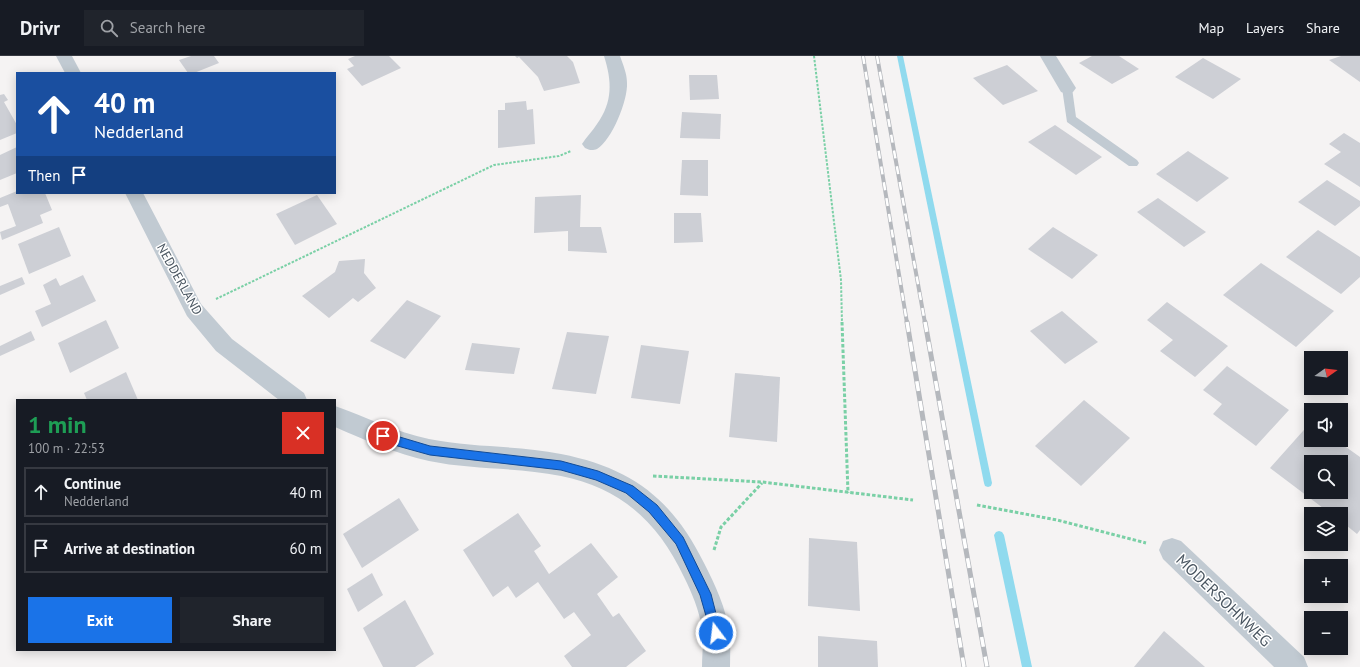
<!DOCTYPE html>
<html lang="en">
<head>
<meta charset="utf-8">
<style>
  body { margin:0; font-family:"PT Sans",sans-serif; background:#20242c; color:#f1f3f6; height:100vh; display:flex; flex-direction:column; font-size:15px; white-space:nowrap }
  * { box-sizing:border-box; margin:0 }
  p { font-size:13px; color:#9ea1a6 }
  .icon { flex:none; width:22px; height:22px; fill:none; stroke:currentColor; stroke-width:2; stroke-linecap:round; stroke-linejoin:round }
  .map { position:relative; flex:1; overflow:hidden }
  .panel { position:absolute; left:16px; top:343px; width:320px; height:252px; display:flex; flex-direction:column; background:#171b24; border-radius:0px; box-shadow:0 2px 10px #0003 }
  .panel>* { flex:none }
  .hud { position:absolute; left:16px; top:16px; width:320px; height:122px; border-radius:0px; box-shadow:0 2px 10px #0003; background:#1a4fa0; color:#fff; overflow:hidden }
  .needle { width:26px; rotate:76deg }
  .fabs { position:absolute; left:1304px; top:295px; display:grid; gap:8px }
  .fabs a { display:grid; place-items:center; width:44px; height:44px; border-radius:0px; background:#171b24; box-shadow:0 2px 10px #0003; font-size:20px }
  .pin { position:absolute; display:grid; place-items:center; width:34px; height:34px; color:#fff; margin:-17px; border:2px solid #fff; border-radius:50%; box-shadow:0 1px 4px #0007 }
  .me { position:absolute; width:44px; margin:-22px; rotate:345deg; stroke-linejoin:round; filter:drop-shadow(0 0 3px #0008) }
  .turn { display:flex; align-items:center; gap:14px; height:84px; padding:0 12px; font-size:18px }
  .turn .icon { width:52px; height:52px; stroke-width:2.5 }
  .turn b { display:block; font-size:28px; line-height:34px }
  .then { display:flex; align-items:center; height:38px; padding:0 12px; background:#0003; gap:8px; font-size:15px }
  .round { display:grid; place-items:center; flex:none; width:42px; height:42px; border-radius:0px; background:#20242c }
  .head { display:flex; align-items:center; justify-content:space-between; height:68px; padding:0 12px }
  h1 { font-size:24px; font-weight:700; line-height:30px; color:#1e9e55 }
  .button { display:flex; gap:8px; margin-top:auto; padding:8px 12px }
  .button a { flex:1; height:46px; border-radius:0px; background:#1a73e8; color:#fff; font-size:16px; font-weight:700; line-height:46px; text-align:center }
  .button a+a { background:#20242c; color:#f1f3f6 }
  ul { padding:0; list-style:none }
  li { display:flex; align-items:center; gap:12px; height:50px; margin:0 8px 6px; padding:0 4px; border:2px solid #363941; border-radius:0px }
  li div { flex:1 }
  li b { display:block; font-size:15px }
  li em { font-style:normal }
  header { display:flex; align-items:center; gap:24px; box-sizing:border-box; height:56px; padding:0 20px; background:#171b24; border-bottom:1px solid #363941 }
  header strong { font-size:19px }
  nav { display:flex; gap:22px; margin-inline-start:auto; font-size:14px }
  .search { width:280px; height:36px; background:#20242c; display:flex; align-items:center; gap:10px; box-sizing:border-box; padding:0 14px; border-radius:0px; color:#9ea1a6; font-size:15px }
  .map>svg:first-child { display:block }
</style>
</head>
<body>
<header>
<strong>Drivr</strong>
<div class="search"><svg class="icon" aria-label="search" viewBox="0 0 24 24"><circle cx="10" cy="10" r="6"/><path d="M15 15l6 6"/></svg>Search here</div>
<nav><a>Map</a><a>Layers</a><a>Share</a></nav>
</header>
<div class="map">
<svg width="1360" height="611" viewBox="0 0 1360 611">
  <rect width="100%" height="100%" fill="#f5f3f3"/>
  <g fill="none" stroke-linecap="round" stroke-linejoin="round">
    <!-- stream -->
    <g fill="#90daee" fill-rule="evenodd">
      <path d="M897,0H903L992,427L991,430L988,431L985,430L984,427Z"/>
      <path d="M999,475L1002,476L1004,479L1032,611H1022L994,479L996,476Z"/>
    </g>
  </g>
  <!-- building -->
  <g fill="#cdcfd5" fill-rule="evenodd">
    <path d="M191,0H214L219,7L194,17H188L179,4Z"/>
    <path d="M355,0H389L401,12L362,30L347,13L354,10L348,3Z"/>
    <path d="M515,0H567L573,6L580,27L544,35L538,21L519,1L517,2Z"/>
    <path d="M1092,0H1119L1139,13L1112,28L1079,7Z"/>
    <path d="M1341,0H1360V26L1329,4Z"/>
    <path d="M1203,2L1241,23L1213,43L1175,21Z"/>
    <path d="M1007,9L1038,35L1003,49L973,22Z"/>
    <path d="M689,19H717L719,43L690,44Z"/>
    <path d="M4,38L8,44L4,46L17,69V77L0,84V39Z"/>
    <path d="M526,45L527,54L533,53L535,88L498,92V54H505V47Z"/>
    <path d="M682,56L721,58L720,83L680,82Z"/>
    <path d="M1055,69L1102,101L1076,119L1028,86Z"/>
    <path d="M1344,77L1360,87V131L1324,108L1341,96L1329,88Z"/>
    <path d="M17,91V117L0,124V99Z"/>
    <path d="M1188,95L1229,122L1197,146L1156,118Z"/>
    <path d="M682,104H708V140L680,139Z"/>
    <path d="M1327,124L1360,145V150L1335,170L1298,146Z"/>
    <path d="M17,135V137H45L52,154L40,159L43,167L2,184L0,176L16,170L8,148L0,151V142Z"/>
    <path d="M317,139L337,168L295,189L276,158Z"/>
    <path d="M581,139L580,171H601L607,197L568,195V175L534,177L535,141Z"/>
    <path d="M1158,142L1206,176L1184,191L1137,156Z"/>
    <path d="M674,157H701L703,186L674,187Z"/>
    <path d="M59,171L71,200L29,218L18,188Z"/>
    <path d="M1053,171L1098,199L1072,223L1028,193Z"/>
    <path d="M1318,174L1360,201V221L1341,238L1286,201Z"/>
    <path d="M365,203L364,217L376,232L358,246L353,242L329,262L302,240L335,216L339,205Z"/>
    <path d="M1261,207L1334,255L1296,291L1223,239Z"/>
    <path d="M83,219L96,245L42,271L35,255L51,248L43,229L56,222L60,230Z"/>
    <path d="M22,221L25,228L0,239V230Z"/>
    <path d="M407,244L441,260L405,303L370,285Z"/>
    <path d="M1167,246L1228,290L1195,321L1160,295L1173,284L1147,264Z"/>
    <path d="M1062,255L1098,286L1065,308L1030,275Z"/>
    <path d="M106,264L119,292L70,317L58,287Z"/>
    <path d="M31,275L35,284L0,300V290Z"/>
    <path d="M567,276L609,280L596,338L552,333Z"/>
    <path d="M472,287L520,292L514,318L465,314Z"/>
    <path d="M641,289L689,295L680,348L631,342Z"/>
    <path d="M1227,310L1289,354L1256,390L1213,358L1222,348L1203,334Z"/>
    <path d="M126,316L138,344H87L84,337Z"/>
    <path d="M735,317L780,321L777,386L729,381Z"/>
    <path d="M1084,344L1130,382L1081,430L1035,390Z"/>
    <path d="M1311,366V384H1336L1360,401V474L1357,478L1341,465V458H1331L1270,412ZM1311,406H1341V436H1311Z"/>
    <path d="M399,442L419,474L362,512L343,478Z"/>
    <path d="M518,457L541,490L534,495L549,518L591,487L618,521L597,538L613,561L619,557L646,595L626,611H572L564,600L591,579L574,556L564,563L538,526L516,542L508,530L493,541L463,494Z"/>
    <path d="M809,482L857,486L860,555L808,550Z"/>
    <path d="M372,517L383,539L358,556L347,533Z"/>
    <path d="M405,544L434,598L415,611H383L363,572Z"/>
    <path d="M1164,575L1205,611H1134Z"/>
    <path d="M818,580L877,585L878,611H818Z"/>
  </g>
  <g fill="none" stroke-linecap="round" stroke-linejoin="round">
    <!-- path-far1 -->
    <g stroke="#7ad0a6" stroke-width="2" stroke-dasharray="2.5 1.5" stroke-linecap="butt">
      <path d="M814,0L841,224L842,267"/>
      <path d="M216,243L494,109L559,100L571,95"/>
    </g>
    <!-- path -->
    <g stroke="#7ad0a6" stroke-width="3" stroke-dasharray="3.5 2" stroke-linecap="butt">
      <path d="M842,266L848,437"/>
      <path d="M653,420L762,426L913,444"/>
      <path d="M977,449L1057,464L1146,487"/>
      <path d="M714,494L721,471L762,427"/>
    </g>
    <!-- service -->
    <path fill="#c1cad2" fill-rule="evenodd" d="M1067,28L1072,32L1076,61L1137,104L1139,107L1137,110H1129L1067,66L1062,32Z"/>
    <!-- minor -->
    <g fill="#c1cad2" fill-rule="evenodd">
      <path d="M56,0H72L81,17H65Z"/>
      <path d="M604,0H620C623,9 627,17 627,27C628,44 612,84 597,93C592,95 589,94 585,92L582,88C586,81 593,75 597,68C613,46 612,25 604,0Z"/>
      <path d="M1040,0H1056L1076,32L1073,36L1067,38L1061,36Z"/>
      <path d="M125,137H143L201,248L232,283L304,337L307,344H279L216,295L187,260Z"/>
      <path d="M335,350C366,361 396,376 429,383C473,392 518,389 561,398C632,412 672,443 704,507C715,529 727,553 729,578C731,589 730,600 730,611H702C702,598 704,585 702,572C699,554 692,537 684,521C658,466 621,432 561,420C517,411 472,414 429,405C396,398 365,384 335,371Z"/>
      <path d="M1172,482L1181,485L1304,601L1308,611H1274L1163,503L1159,494L1163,485Z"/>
    </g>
    <!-- rail-far1 casing -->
    <g stroke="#b5b8bd" stroke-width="4">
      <g id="rail-far1">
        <path d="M863,0L907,267"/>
        <path d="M877,0L925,267"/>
      </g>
    </g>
    <!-- rail casing -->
    <g stroke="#b5b8bd" stroke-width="5">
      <g id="rail">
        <path d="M907,266L964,611"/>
        <path d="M925,266L987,611"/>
      </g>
    </g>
    <!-- rail-far1 -->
    <use href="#rail-far1" stroke="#fff" stroke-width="2.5" stroke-dasharray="8" stroke-linecap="butt"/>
    <!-- rail -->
    <use href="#rail" stroke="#fff" stroke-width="3.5" stroke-dasharray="10" stroke-linecap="butt"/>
  </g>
  <!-- route -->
  <path fill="#1a73e8" stroke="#114b97" d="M383,376L430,390L561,405L598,415L633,430L657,449L683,481L711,538L721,577L720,581L716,582L712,581L700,539L676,488L649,456L626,437L596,424L561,414L430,399L394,389L379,383L378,380Z"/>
  <g text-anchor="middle" stroke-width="3" stroke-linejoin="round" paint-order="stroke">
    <!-- street labels -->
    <g font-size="13" fill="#4a5661" stroke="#fff">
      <text transform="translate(180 223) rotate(61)" y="5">NEDDERLAND</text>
    </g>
    <!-- near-street labels -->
    <g font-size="16" fill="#4a5661" stroke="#fff">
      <text transform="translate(1224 544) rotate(44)" y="6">MODERSOHNWEG</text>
    </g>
  </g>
</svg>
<div class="fabs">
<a><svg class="needle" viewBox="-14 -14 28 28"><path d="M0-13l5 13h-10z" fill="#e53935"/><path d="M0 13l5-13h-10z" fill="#9ea1a6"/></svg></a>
<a><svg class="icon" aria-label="sound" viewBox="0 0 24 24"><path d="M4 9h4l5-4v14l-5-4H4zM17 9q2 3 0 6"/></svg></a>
<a><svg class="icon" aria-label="search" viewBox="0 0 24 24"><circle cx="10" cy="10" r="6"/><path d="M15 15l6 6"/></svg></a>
<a><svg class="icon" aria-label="layers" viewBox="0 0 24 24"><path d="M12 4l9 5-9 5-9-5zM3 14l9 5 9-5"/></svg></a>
<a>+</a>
<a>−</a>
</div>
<div class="pin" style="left:383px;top:380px;background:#d93025"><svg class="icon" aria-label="arrive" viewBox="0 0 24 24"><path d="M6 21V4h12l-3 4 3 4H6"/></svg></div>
<svg class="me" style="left:716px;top:577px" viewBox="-20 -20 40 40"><circle r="17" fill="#1a73e8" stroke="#fff" stroke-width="3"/><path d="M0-11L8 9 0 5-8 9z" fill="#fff"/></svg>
<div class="hud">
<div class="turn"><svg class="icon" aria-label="ahead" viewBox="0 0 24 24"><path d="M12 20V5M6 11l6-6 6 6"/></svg><div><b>40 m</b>Nedderland</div></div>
<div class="then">Then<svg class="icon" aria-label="arrive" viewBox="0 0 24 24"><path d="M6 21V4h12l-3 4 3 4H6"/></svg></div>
</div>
<section class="panel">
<div class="head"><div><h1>1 min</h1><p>100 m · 22:53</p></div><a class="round" style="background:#d93025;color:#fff"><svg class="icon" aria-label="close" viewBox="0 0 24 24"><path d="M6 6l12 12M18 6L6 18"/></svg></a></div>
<ul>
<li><svg class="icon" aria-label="ahead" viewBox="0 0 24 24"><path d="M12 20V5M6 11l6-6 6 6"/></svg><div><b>Continue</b><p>Nedderland</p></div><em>40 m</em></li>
<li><svg class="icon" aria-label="arrive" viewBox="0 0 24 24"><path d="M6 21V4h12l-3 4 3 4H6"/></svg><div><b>Arrive at destination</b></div><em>60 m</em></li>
</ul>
<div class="button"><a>Exit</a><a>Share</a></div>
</section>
</div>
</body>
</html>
